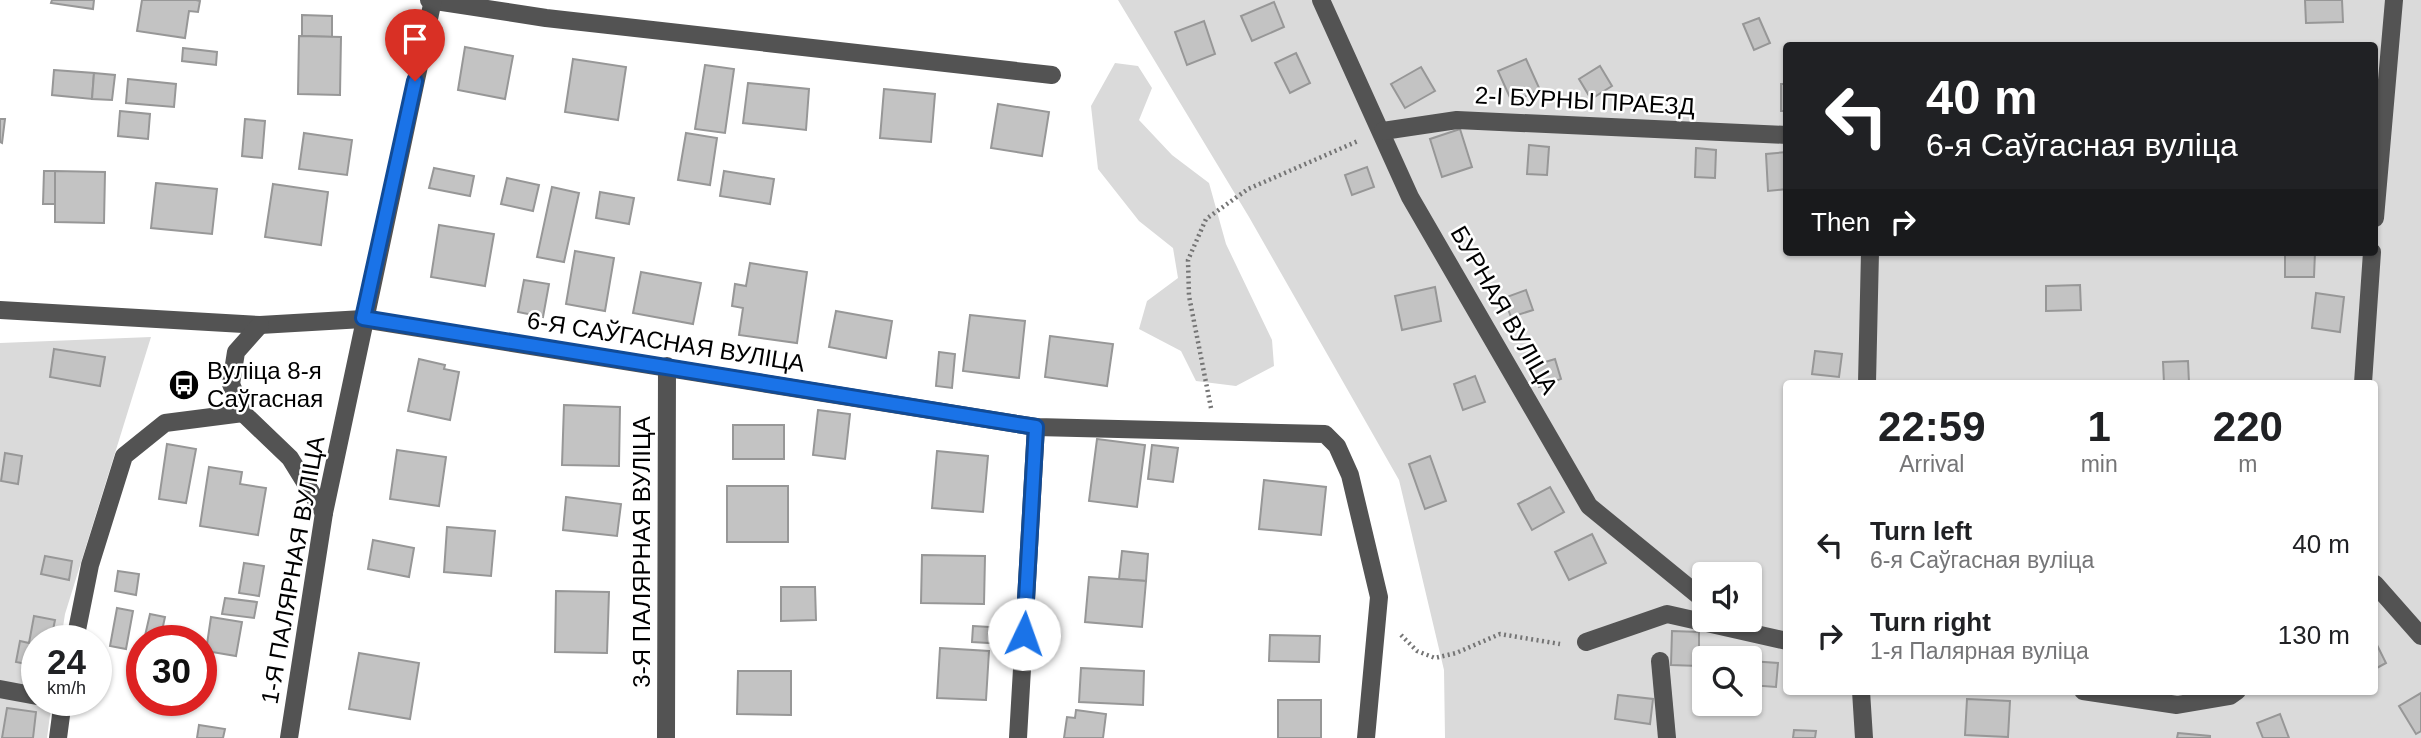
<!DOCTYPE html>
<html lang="en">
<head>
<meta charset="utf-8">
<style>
  body { margin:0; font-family:Arial,sans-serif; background:#f6f6f6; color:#202124; height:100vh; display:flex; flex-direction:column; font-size:26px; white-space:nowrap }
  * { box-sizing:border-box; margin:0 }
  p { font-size:23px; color:#757577 }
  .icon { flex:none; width:38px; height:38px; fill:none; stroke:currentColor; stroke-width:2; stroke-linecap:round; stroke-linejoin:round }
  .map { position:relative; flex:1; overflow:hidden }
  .panel { position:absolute; left:1783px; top:380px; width:595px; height:315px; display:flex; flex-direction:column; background:#fff; border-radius:7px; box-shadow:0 2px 5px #0004 }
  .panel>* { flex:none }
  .banner { position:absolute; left:1783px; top:42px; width:595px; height:214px; border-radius:7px; box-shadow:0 2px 5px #0004; background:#202124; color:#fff; overflow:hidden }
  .controls { position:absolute; left:1692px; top:562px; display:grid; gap:14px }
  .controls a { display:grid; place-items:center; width:70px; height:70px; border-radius:7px; background:#fff; box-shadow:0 2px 5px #0004; font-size:35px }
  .speed { position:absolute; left:21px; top:625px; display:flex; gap:14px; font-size:35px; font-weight:700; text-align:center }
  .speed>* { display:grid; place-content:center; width:91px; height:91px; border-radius:50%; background:#fff; box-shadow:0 2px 5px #0004; line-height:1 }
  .speed small { font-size:18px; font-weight:400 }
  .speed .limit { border:10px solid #d22; background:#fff; color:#111 }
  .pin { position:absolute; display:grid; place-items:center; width:60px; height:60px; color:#fff; margin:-72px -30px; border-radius:50% 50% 50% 0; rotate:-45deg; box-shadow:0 0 7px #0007 }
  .pin .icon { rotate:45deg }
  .me { position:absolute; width:77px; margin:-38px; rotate:3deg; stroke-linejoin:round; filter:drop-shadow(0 0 5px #0008) }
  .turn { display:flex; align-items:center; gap:24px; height:147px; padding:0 28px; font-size:32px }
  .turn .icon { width:91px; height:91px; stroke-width:2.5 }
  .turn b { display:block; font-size:49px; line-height:60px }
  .then { display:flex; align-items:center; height:66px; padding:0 28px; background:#0003; gap:14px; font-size:26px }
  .eta { display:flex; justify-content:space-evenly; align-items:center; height:119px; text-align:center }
  .eta b { font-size:42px; font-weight:600; line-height:49px }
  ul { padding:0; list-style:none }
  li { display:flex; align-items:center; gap:21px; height:91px; padding:0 28px }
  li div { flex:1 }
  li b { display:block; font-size:26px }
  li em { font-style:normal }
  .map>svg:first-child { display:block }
</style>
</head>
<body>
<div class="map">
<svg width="2421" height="738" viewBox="0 0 2421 738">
  <rect width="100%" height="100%" fill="#fff"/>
  <!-- green -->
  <g fill="#dadada" fill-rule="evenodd">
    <path d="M1118,0H2421V738H1445L1444,670L1399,480L1249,217ZM1787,46H2375V252H1787ZM1787,383H2375V691H1787ZM1704,574H1750V620H1704ZM1704,658H1750V704H1704Z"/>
    <path d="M1115,63L1138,66L1152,88L1139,120L1172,155L1209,183L1226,244L1272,340L1274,366L1236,386L1196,381L1181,351L1139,329L1147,301L1178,278L1173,248L1139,221L1098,169L1091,106Z"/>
    <path d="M151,337L65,614L61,640H37V700H52L47,738H0V343Z"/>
  </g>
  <!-- building -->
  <g fill="#c3c3c3" stroke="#979797" stroke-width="2">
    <path d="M52,0H94L93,9L51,3Z"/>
    <path d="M142,0H196L200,1L198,12L189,11L185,38L137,31Z"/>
    <path d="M2305,0H2342L2343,22L2306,23Z"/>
    <path d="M1274,2L1284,27L1252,41L1241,16Z"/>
    <path d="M302,15L332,16V37L302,36Z"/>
    <path d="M1759,18L1770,43L1754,50L1743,24Z"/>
    <path d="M1204,21L1215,54L1187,65L1175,32Z"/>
    <path d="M299,36L341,37L340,95L298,94Z"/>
    <path d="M465,47L513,56L505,99L458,90Z"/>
    <path d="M183,48L217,52L216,65L182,61Z"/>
    <path d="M1296,53L1310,83L1290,93L1275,63Z"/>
    <path d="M573,59L626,67L618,120L565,112Z"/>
    <path d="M1526,59L1540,90L1512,102L1498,71Z"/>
    <path d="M705,65L734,69L725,133L695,129Z"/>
    <path d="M1600,66L1612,86L1591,99L1579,79Z"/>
    <path d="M1421,67L1435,91L1405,108L1391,84Z"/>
    <path d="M54,70L94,73L92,99L52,95Z"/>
    <path d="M94,73L115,75L112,100L92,99Z"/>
    <path d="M128,79L176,84L174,107L126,103Z"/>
    <path d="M748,83L809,89L806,130L743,123Z"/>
    <rect x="1781" y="84" width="6" height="27"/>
    <path d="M884,89L935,94L931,142L880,138Z"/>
    <path d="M998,104L1049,112L1042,156L991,148Z"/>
    <path d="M120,111L150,114L148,139L118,136Z"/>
    <path d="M0,119H5L2,143L0,142Z"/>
    <path d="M245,119L265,121L262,158L242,156Z"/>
    <path d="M1460,129L1472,167L1442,177L1430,139Z"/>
    <path d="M304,133L352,140L347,175L299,169Z"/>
    <path d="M686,133L717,138L710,185L678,180Z"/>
    <path d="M1529,145L1549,147L1547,175L1527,174Z"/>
    <path d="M1696,148L1716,150L1715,178L1695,177Z"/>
    <path d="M1787,152V189L1768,191L1766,154Z"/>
    <path d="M1367,167L1374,187L1352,195L1345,175Z"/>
    <path d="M434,168L474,176L470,196L429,188Z"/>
    <path d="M44,171H55V204H43Z"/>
    <path d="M55,171L105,172L104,223L55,222Z"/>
    <path d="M724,171L774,179L770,204L720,196Z"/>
    <path d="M507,178L539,185L533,211L501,204Z"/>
    <path d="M156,183L217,189L212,234L151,228Z"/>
    <path d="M273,184L328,192L321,245L265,237Z"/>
    <path d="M552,187L579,193L564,262L537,257Z"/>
    <path d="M600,192L634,198L629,224L596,218Z"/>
    <path d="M439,225L494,234L485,286L431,277Z"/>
    <path d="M575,251L614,258L605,311L566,304Z"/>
    <path d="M2285,252H2315L2314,277H2285Z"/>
    <path d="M750,263L807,272L797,343L739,335L743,308L732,306L735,284L746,286Z"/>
    <path d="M641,272L701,283L693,324L633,313Z"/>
    <path d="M524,280L549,284L543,317L518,312Z"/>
    <path d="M2080,285L2081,310L2046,311V286Z"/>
    <path d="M1435,287L1441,321L1402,330L1395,296Z"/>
    <path d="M1526,290L1533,310L1511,317L1504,298Z"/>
    <path d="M2316,293L2344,297L2340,332L2312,328Z"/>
    <path d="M836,311L892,321L886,358L829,347Z"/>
    <path d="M970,315L1025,321L1019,378L963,371Z"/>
    <path d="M1050,336L1113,344L1107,386L1045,377Z"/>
    <path d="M54,349L105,357L100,386L50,377Z"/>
    <path d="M1815,351L1842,354L1839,377L1812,374Z"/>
    <path d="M939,352L955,354L952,388L936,386Z"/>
    <path d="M419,359L445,365L444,369L459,372L450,420L408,411Z"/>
    <path d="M1555,359L1561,379L1539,387L1532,366Z"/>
    <path d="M2188,361L2189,383H2164L2163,362Z"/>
    <path d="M1475,376L1485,402L1463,410L1454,384Z"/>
    <path d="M564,405L620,407L619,466L562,465Z"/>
    <path d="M818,410L850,414L845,459L813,455Z"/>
    <rect x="733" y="425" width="51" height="34"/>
    <path d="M1097,439L1145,445L1137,507L1089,501Z"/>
    <path d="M167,444L196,449L186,503L159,499Z"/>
    <path d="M1152,445L1178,448L1173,482L1148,479Z"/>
    <path d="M397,450L446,457L439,506L390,499Z"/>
    <path d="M937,451L988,456L983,512L932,508Z"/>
    <path d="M5,453L22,456L18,484L1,481Z"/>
    <path d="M1430,456L1446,501L1425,509L1409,464Z"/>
    <path d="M209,467L242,472L240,484L266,488L258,535L200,526Z"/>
    <path d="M1264,480L1326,487L1321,535L1259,529Z"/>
    <rect x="727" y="486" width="61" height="56"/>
    <path d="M1550,487L1564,512L1532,530L1518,504Z"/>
    <path d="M566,497L621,504L617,536L563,530Z"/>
    <path d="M447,527L495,531L491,576L444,572Z"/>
    <path d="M1592,534L1606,563L1569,580L1555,552Z"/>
    <path d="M373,540L414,548L409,577L368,569Z"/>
    <path d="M1122,551L1148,554L1146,581L1119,579Z"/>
    <path d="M922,555L985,556L984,604L921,603Z"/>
    <path d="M45,556L72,561L69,580L41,574Z"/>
    <path d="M244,563L264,566L259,596L239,593Z"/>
    <path d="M118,571L139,574L136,595L115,591Z"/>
    <path d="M1089,577L1146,581L1142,627L1085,622Z"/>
    <path d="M781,587H815L816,620L781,621Z"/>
    <path d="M556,591L609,592L607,653L555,652Z"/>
    <path d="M225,598L257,602L254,618L222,614Z"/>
    <path d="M117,608L133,611L126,649L110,646Z"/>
    <path d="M150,614L165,617L160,640H144Z"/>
    <path d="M34,616L55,620L51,640H37V666L16,662L20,641L29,643Z"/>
    <path d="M211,617L242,622L236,656L206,651Z"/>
    <path d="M973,626L1006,628L1005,644L972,642Z"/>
    <path d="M1672,631L1699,632V666L1671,665Z"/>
    <path d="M1270,635L1320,636L1319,662L1269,661Z"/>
    <path d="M2375,641L2386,663L2375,669Z"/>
    <path d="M940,648L989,651L986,700L937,698Z"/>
    <path d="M359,653L419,663L410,719L349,709Z"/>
    <path d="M1750,661L1778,663L1776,687L1750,685Z"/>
    <path d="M1081,668L1144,671L1143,705L1079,702Z"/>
    <path d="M738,671H791V715L737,714Z"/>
    <path d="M2421,693V731L2416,734L2399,706Z"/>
    <path d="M1618,695L1653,699L1650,724L1615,719Z"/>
    <path d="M1967,699L2010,701L2008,737L1965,735Z"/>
    <rect x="1278" y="700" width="43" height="38"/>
    <path d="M7,708L36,712L33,738H2Z"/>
    <path d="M1076,710L1106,714L1103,738H1064L1067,717L1075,718Z"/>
    <path d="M2280,714L2289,738H2263L2257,723Z"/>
    <path d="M199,725L225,729L223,738H197Z"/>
    <path d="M1794,730L1816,731L1815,738H1793Z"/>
    <path d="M2178,733L2210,736V738H2177Z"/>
  </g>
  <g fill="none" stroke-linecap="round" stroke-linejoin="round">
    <!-- path -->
    <g stroke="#757575" stroke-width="4.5" stroke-dasharray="2 3.5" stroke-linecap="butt">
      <path d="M1211,408L1189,296L1188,260L1206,219L1248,189L1358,141"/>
      <path d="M1401,635L1417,651L1435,658L1456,653L1500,634L1560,644"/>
    </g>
    <!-- minor -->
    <g stroke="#535353" stroke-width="18">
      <path d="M429,0L546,18L1052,75"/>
      <path d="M1321,0L1410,197L1589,506L1704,600"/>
      <path d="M1383,131L1457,120L1787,135"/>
      <path d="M2375,218L2394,0"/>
      <path d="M0,310L260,325L363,319L1036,427L1325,434L1337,446L1350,475L1379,597L1366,738"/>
      <path d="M260,325L236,352L231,384L243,413L290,458L324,513"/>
      <path d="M1867,383L1870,252"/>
      <path d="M2363,383L2372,252"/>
      <path d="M2375,584L2421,636"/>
      <path d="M75,640L90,565L124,456L165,423L243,413"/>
      <path d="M1586,642L1667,614L1787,641"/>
      <path d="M1660,661L1667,738"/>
      <path d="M0,689L37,696"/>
      <path d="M1861,691L1864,738"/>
      <path d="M2083,691L2177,705L2230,696L2237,691"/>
      <path d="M58,738L63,700"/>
      <path d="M289,738L324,513L433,0"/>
      <path d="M666,738L667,366"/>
      <path d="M1018,738L1036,427"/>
    </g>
  </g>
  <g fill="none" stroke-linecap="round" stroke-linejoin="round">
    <!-- route casing -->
    <g stroke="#114b97" stroke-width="18">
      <path id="route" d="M415,81L363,318L1036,427L1024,634"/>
    </g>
    <!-- route -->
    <use href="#route" stroke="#1a73e8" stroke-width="12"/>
  </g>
  <!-- icons -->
  <defs>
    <g id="bus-disc" transform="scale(1.575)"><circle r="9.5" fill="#000" stroke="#fff"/><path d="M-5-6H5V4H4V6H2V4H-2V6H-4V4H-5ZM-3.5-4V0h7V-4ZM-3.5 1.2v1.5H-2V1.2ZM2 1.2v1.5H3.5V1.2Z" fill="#fff"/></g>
  </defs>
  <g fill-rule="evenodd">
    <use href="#bus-disc" x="184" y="385"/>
  </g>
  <g text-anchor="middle" stroke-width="5" stroke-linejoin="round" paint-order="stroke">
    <!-- street labels -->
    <g font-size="24" fill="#000" stroke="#fff">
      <text transform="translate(1585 101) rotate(3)" y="8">2-І БУРНЫ ПРАЕЗД</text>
      <text transform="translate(1504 310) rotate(60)" y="8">БУРНАЯ ВУЛІЦА</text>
      <text transform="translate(666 342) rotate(9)" y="8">6-Я САЎГАСНАЯ ВУЛІЦА</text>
      <text transform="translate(642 552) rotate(-90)" y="8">3-Я ПАЛЯРНАЯ ВУЛІЦА</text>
      <text transform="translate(293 570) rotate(-80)" y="8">1-Я ПАЛЯРНАЯ ВУЛІЦА</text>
    </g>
    <!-- poi labels -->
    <g font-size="24" fill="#000" stroke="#fff" text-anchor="start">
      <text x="207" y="379">Вуліца 8-я<tspan x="207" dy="28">Саўгасная</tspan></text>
    </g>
  </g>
</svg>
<div class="controls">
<a><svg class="icon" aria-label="sound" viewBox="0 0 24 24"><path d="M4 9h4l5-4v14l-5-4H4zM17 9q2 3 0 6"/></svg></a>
<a><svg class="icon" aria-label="search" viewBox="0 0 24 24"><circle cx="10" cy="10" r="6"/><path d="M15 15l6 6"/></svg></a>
</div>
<div class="speed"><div>24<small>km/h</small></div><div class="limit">30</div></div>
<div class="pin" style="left:415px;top:81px;background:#d93025"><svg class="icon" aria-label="arrive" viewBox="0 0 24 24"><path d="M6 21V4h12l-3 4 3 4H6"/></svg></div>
<svg class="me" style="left:1024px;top:634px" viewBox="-20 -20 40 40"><circle r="19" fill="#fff"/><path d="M0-13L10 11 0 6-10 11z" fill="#1a73e8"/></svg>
<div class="banner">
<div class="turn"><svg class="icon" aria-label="left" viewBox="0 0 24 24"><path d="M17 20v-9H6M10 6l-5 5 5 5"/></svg><div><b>40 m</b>6-я Саўгасная вуліца</div></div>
<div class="then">Then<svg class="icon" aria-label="right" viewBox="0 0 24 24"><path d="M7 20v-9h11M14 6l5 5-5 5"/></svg></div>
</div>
<section class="panel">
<div class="eta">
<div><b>22:59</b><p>Arrival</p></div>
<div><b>1</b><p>min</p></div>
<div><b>220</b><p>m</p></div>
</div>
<ul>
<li><svg class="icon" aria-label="left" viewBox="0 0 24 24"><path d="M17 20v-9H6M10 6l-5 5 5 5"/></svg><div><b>Turn left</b><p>6-я Саўгасная вуліца</p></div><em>40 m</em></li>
<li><svg class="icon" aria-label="right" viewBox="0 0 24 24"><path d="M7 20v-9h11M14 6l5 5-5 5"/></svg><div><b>Turn right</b><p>1-я Палярная вуліца</p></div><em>130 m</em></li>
</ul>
</section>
</div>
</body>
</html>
